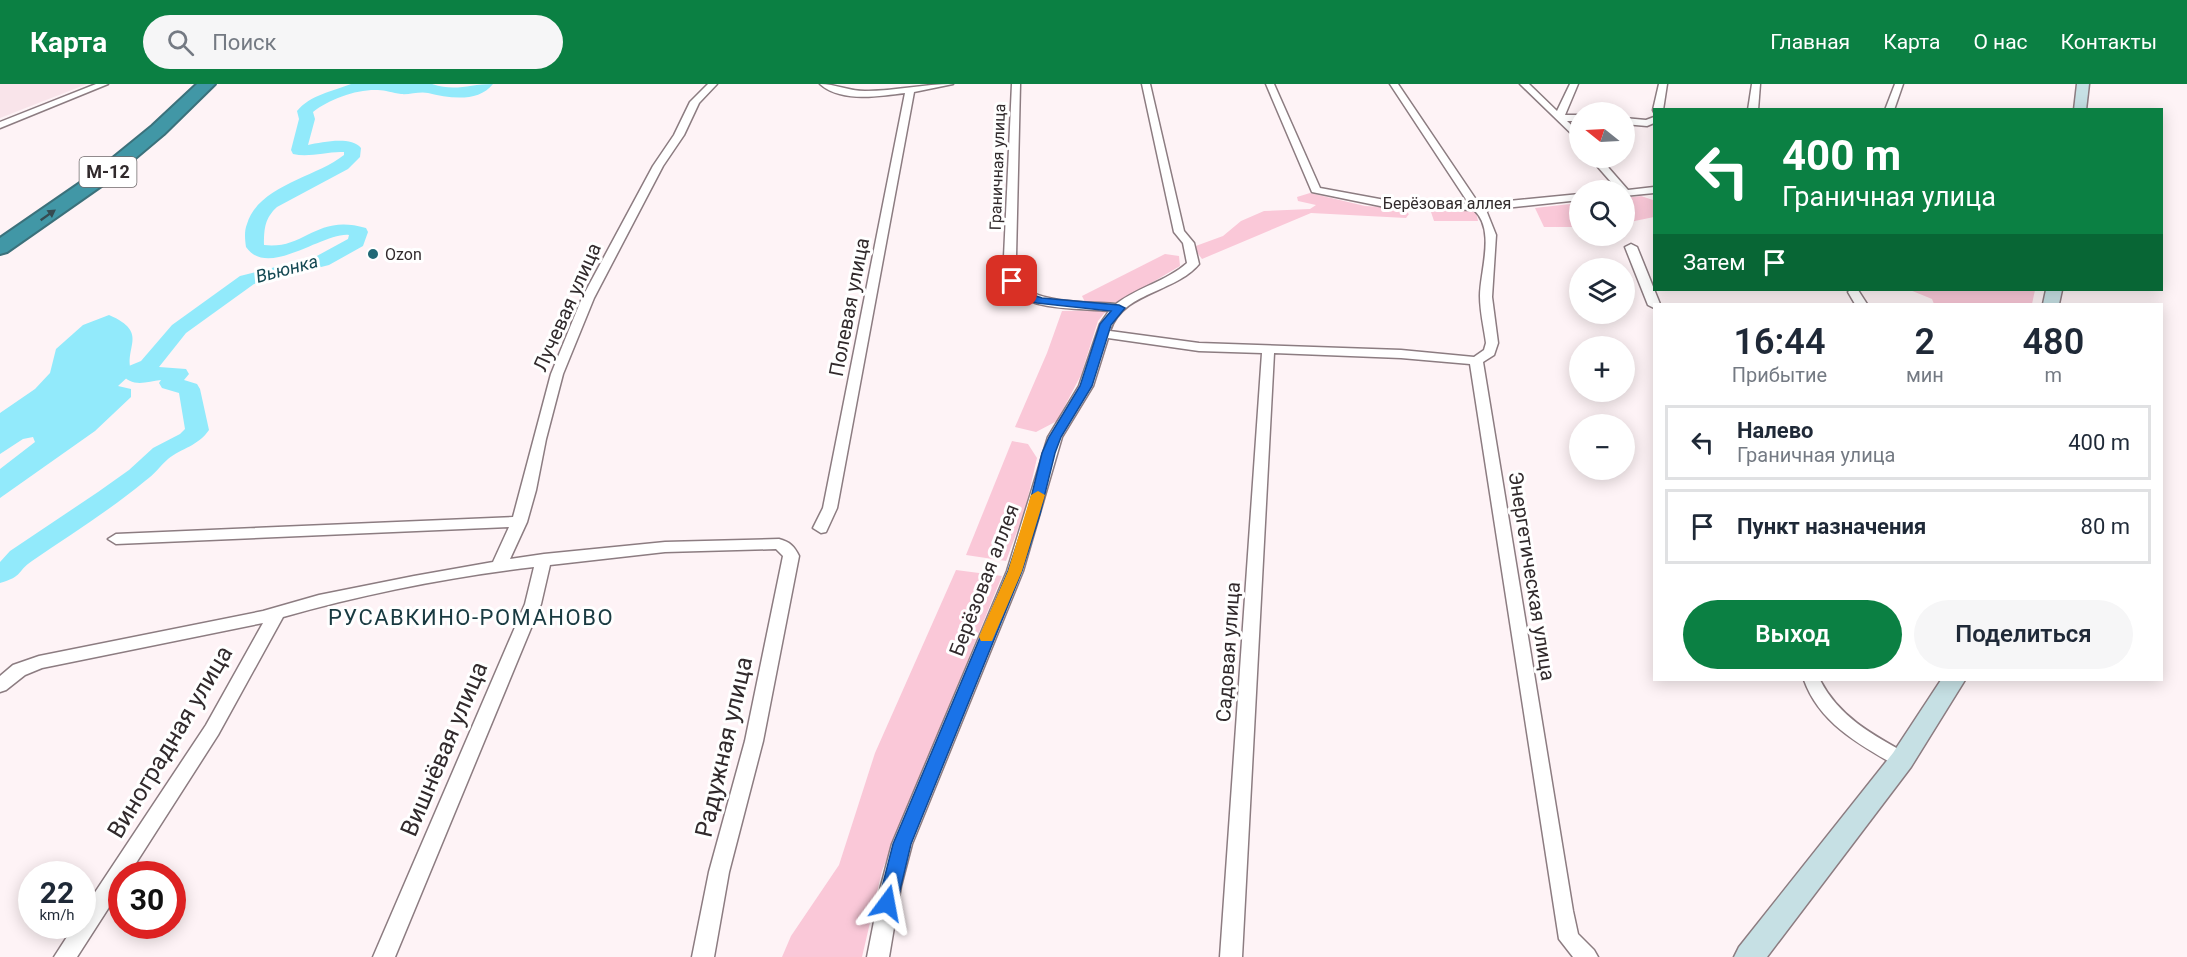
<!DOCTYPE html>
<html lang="ru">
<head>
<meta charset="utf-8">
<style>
  body { margin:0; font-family:Roboto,sans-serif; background:#f6f6f7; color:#1f2937; height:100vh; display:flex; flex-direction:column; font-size:22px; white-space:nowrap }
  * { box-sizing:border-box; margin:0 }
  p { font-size:20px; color:#747a83 }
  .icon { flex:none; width:33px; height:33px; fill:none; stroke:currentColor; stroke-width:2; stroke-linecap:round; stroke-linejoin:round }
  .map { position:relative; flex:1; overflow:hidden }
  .details { position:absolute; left:1653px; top:219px; width:510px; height:378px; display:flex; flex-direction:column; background:#fff; border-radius:0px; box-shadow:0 3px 15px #0003 }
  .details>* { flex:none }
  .top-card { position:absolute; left:1653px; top:24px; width:510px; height:183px; border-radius:0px; box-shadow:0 3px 15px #0003; background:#0b8043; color:#fff; overflow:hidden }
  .needle { width:39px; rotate:288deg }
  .tools { position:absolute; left:1569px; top:18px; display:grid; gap:12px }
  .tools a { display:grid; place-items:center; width:66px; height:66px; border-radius:50%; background:#fff; box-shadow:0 3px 15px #0003; font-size:30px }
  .speed { position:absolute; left:18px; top:777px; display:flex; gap:12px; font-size:30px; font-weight:700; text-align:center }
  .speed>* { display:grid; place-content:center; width:78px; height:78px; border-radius:50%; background:#fff; box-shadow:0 3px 15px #0003; line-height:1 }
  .speed small { font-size:15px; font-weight:400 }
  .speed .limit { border:9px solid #d22; background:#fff; color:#111 }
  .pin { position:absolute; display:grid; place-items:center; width:51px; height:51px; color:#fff; margin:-26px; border-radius:12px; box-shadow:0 3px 9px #0006 }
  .me { position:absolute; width:66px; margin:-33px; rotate:13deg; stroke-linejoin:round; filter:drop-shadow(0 0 4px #0008) }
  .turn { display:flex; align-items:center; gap:21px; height:126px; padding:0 30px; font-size:27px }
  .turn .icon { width:78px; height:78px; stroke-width:2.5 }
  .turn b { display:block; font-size:42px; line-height:51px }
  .then { display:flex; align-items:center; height:57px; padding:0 30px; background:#0003; gap:12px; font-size:22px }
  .eta { display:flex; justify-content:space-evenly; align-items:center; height:102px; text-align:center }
  .eta b { font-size:36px; font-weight:600; line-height:42px }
  .button { display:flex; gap:12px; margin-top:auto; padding:12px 30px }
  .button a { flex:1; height:69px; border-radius:36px; background:#0b8043; color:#fff; font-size:24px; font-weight:600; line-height:69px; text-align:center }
  .button a+a { background:#f6f6f7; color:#1f2937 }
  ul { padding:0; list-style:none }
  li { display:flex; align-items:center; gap:18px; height:75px; margin:0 12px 9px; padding:0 18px; border:3px solid #e0e1e3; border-radius:0px }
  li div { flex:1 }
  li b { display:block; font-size:22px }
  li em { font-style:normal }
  header { display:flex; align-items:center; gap:36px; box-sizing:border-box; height:84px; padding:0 30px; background:#0b8043; color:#fff }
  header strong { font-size:28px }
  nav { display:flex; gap:33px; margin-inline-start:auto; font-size:21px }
  .search { width:420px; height:54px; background:#f6f6f7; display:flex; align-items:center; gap:15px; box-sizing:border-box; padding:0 21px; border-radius:33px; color:#747a83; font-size:22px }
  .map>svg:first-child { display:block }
</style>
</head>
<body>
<header>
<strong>Карта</strong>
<div class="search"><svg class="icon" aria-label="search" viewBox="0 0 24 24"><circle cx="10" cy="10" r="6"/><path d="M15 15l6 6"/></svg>Поиск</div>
<nav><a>Главная</a><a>Карта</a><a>О нас</a><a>Контакты</a></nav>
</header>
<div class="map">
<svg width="2187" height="873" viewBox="0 0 2187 873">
  <rect width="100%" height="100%" fill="#fef3f6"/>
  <!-- built -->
  <path fill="#f9e4ea" d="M0,0H87L0,34Z"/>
  <!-- green -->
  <g fill="#fac8d8">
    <path d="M1310,109L1365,122L1401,124L1409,130L1406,134L1311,129L1202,175L1193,163L1223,152L1241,137L1264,127L1310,125L1316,121L1298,117L1297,113Z"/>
    <path d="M1641,112L1653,116L1654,133L1625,139V114Z"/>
    <path d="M1579,119V143H1544L1535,124Z"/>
    <path d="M1430,125L1476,127L1478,137H1434Z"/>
    <path d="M1165,170L1179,172L1180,182L1119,218H1085L1082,212Z"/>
    <path d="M1897,206H2035L2032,220H1934L1932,215L1910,206Z"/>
    <path d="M1107,226L1098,237L1081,291L1057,337L1036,348L1015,343L1047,269L1062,227Z"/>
    <path d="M1012,357L1028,360L1037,374L1025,426L1006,477L966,471Z"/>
    <path d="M956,486L1002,492L882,787L862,873H782L791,852L839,781L875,669Z"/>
  </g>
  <!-- water -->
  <path fill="#92eafb" d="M109,231C151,249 122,264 132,289L118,302L131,305V313L95,347L0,414V385L35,358L33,353L23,355L0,370V329L35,305L50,289L56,265L83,241Z"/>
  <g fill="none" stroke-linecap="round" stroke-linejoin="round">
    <!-- river -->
    <path fill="#92eafb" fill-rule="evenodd" d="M351,0H432C456,8 469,0 493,0C478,19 449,14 428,9C420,7 409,11 401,10C393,9 385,6 378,6C357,5 329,15 313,28L315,35L308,61C323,58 351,52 361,64L360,73L348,85L277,123C265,134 264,144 264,161C305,166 316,129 366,144L368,148L363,162L329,181L254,200L186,249L159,283L186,285L189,290L184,296L197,300L200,305L209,346C198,362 182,364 168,375C160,382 154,391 145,397C110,426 70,451 32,477C16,488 24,492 0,499V478L10,467L98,408L129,386L153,364L180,350L185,345L179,309L162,304L159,299L161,296C146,298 131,304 121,289L124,284L141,277L172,241L240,192L315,173L348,155L349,151C323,148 268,195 246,163C245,156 244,147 247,140C259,101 315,94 344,71V68C327,67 310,74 293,70L291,66L299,35L297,27C310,11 333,7 351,0Z"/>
    <!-- street casing -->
    <g stroke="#8c7c81" stroke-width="3">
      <g id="street">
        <path d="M96,0H108L0,44V38Z"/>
        <path d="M708,0H717L699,19L684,51L663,82L594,214L563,290L546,355L536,406L527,438L510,475L544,470L665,458L779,455C790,458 794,462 799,472L763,657L729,788L714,873H692L709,788L745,657L783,472L776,465L665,468L550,481L541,520L395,873H373L525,520L534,483C450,493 364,510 283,533L218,651L129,790H122V803L77,873H54L74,842H82V828L206,641L263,539L42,584L25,591L6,606L0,608V592L13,581L39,572L263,527L319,511L414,492L493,478L509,443L116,460L108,455L116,450L513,433L551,290L582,214L653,82L674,51L690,18Z"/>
        <path d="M820,0C835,0 849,7 865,7C895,7 924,0 953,0L914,8L837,424L826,448L821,449L813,444L823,424L905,9C879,12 841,19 820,0Z"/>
        <path d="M1012,0H1020L1016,173C1017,182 1017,193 1022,200C1035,220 1094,218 1116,220C1138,203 1167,197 1187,179L1183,159L1174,148L1142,0H1150L1184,147L1194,159L1199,180C1175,209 1122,208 1110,247L1199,259L1401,266L1474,273L1484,266L1486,259C1484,244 1480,228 1480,212C1480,187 1496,146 1474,126L1385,123L1312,108L1266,0H1274L1320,104L1385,116L1469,120L1390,0H1398L1479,120L1580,110V116L1486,126L1496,151L1492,213L1498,259L1494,271L1483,278L1573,827L1578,850L1594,866L1598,873H1573L1559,855L1470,280L1401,274L1274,269L1242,873H1220L1262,269L1199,267L1108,254L1093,302L1062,353L1023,487L912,760L901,802L889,873H867L881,802L892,760L1007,487L1048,353L1079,302L1100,240L1109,227C1084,224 1034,227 1016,209C1007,199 1005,186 1004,173Z"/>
        <path d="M1520,0H1529L1557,27L1570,0H1578L1565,31H1580V37H1567L1580,49V58Z"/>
        <path d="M1659,0H1667L1663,26H1654V28L1653,26Z"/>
        <path d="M1752,0H1760L1758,26H1748Z"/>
        <path d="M1895,0H1903L1894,26H1885Z"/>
        <path d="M1654,33V39L1647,42L1624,40V34L1646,36Z"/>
        <path d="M1590,74H1600L1628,106L1654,103V109L1624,112V106H1618Z"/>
        <path d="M1631,160L1637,163L1660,220H1654V224L1648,221L1625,163Z"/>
        <path d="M1850,206H1858L1867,220H1855L1848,208Z"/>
        <path d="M1804,596H1820C1839,633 1873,651 1909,671L1911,676L1909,681L1902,683L1895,681C1858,660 1819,638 1804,596Z"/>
      </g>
    </g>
    <!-- secondary casing -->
    <g stroke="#8c7c81" stroke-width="3">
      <g id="secondary">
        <path d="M2077,0H2089L2086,26H2074Z"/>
        <path d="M2046,206H2062L2059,220H2043Z"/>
        <path d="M1941,596H1965L1911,683L1767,873H1734L1739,863L1893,669Z"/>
      </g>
    </g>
    <!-- highway casing -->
    <g stroke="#3b717b" stroke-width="4">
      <path id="highway" d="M197,0H215L164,50L107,98L7,168L0,170V154L93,90L152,42Z"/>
    </g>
    <!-- street -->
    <use href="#street" fill="#fff" fill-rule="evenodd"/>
    <!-- secondary -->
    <use href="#secondary" fill="#c6e0e4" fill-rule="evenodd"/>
    <!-- highway -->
    <use href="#highway" fill="#4197a6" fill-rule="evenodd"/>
  </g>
  <!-- one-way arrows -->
  <defs><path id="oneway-solid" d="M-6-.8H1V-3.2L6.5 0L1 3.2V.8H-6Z" transform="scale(1.5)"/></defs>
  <use fill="#364b51" href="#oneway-solid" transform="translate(48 131) rotate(-35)"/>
  <!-- route -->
  <path fill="#1a73e8" stroke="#114b97" stroke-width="1.5" d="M1012,194L1033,211L1042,214L1119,221L1125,224L1111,241L1092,302L1061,353L1055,369L1040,430L1022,487L911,760L897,819L894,825L887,828L881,825L878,819L893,760L1008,487L1027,430L1042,369L1049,353L1080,302L1100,240L1111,227L1037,219L1025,216L1007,197Z"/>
  <!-- slow -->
  <path fill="#f59e0b" d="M1038,407L1045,411L1022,487L992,557H981L979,553L1008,487L1031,411Z"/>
  <!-- markers -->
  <circle fill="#216976" stroke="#fff" stroke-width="2" cx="373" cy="170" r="6"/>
  <g text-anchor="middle" stroke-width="6" stroke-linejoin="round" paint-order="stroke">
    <!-- far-street labels -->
    <g font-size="16" fill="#312a2c" stroke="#fff">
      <text transform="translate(997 83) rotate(-88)" y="6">Граничная улица</text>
      <text x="1447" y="125">Берёзовая аллея</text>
    </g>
    <!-- far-poi labels -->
    <g font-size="16" fill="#312a2c" stroke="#fff" text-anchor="start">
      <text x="385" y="176">Ozon</text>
    </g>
    <!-- shield labels -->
    <rect fill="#fff" stroke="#6f6a6b" stroke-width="1.5" x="79.5" y="73" width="57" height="30" rx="4.5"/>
    <g font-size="18" font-weight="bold" fill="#312a2c">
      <text x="108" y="94">М-12</text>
    </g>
    <!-- far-water labels -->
    <g font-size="18" font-style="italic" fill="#144852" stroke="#fff">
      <text transform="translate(287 185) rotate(-15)" y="6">Вьюнка</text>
    </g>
    <!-- street labels -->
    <g font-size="20" fill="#312a2c" stroke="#fff">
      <text transform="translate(567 223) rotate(-66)" y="7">Лучевая улица</text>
      <text transform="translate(849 223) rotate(-79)" y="7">Полевая улица</text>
      <text transform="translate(1532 492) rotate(81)" y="7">Энергетическая улица</text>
      <text transform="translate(984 496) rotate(-69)" y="7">Берёзовая аллея</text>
      <text transform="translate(1228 568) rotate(-86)" y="7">Садовая улица</text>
    </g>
    <!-- quarter labels -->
    <g font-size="22" letter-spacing="1.5" fill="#193a41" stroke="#fff">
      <text x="471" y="541">РУСАВКИНО-РОМАНОВО</text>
    </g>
    <!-- near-street labels -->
    <g font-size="24" fill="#312a2c" stroke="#fff">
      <text transform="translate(170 658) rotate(-59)" y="8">Виноградная улица</text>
      <text transform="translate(724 663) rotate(-77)" y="8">Радужная улица</text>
      <text transform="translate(444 665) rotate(-67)" y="8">Вишнёвая улица</text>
    </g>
  </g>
</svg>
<div class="tools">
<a><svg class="needle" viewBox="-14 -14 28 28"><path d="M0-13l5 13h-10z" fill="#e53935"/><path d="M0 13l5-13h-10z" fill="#747a83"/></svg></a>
<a><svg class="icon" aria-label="search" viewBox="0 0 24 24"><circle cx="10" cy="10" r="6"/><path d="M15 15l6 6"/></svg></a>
<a><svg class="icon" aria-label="layers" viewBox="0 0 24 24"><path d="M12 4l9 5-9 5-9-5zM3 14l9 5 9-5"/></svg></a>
<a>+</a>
<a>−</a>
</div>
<div class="speed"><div>22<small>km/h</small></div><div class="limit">30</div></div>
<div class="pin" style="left:1012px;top:197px;background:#d93025"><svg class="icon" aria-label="arrive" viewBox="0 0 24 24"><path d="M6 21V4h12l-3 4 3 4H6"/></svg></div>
<svg class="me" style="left:887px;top:819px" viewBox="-20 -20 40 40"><path d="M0-17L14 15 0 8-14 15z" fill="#1a73e8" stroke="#fff" stroke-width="4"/></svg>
<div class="top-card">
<div class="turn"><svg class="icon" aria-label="left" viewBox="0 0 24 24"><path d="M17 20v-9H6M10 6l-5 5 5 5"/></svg><div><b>400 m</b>Граничная улица</div></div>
<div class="then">Затем<svg class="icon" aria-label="arrive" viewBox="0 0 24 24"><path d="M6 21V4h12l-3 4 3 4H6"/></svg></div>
</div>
<section class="details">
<div class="eta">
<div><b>16:44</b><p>Прибытие</p></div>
<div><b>2</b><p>мин</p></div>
<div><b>480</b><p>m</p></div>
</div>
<ul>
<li><svg class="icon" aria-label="left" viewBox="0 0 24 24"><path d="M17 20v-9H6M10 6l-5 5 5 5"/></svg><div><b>Налево</b><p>Граничная улица</p></div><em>400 m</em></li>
<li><svg class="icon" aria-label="arrive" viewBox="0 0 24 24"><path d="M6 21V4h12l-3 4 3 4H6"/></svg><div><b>Пункт назначения</b></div><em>80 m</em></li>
</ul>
<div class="button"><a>Выход</a><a>Поделиться</a></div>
</section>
</div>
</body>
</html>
